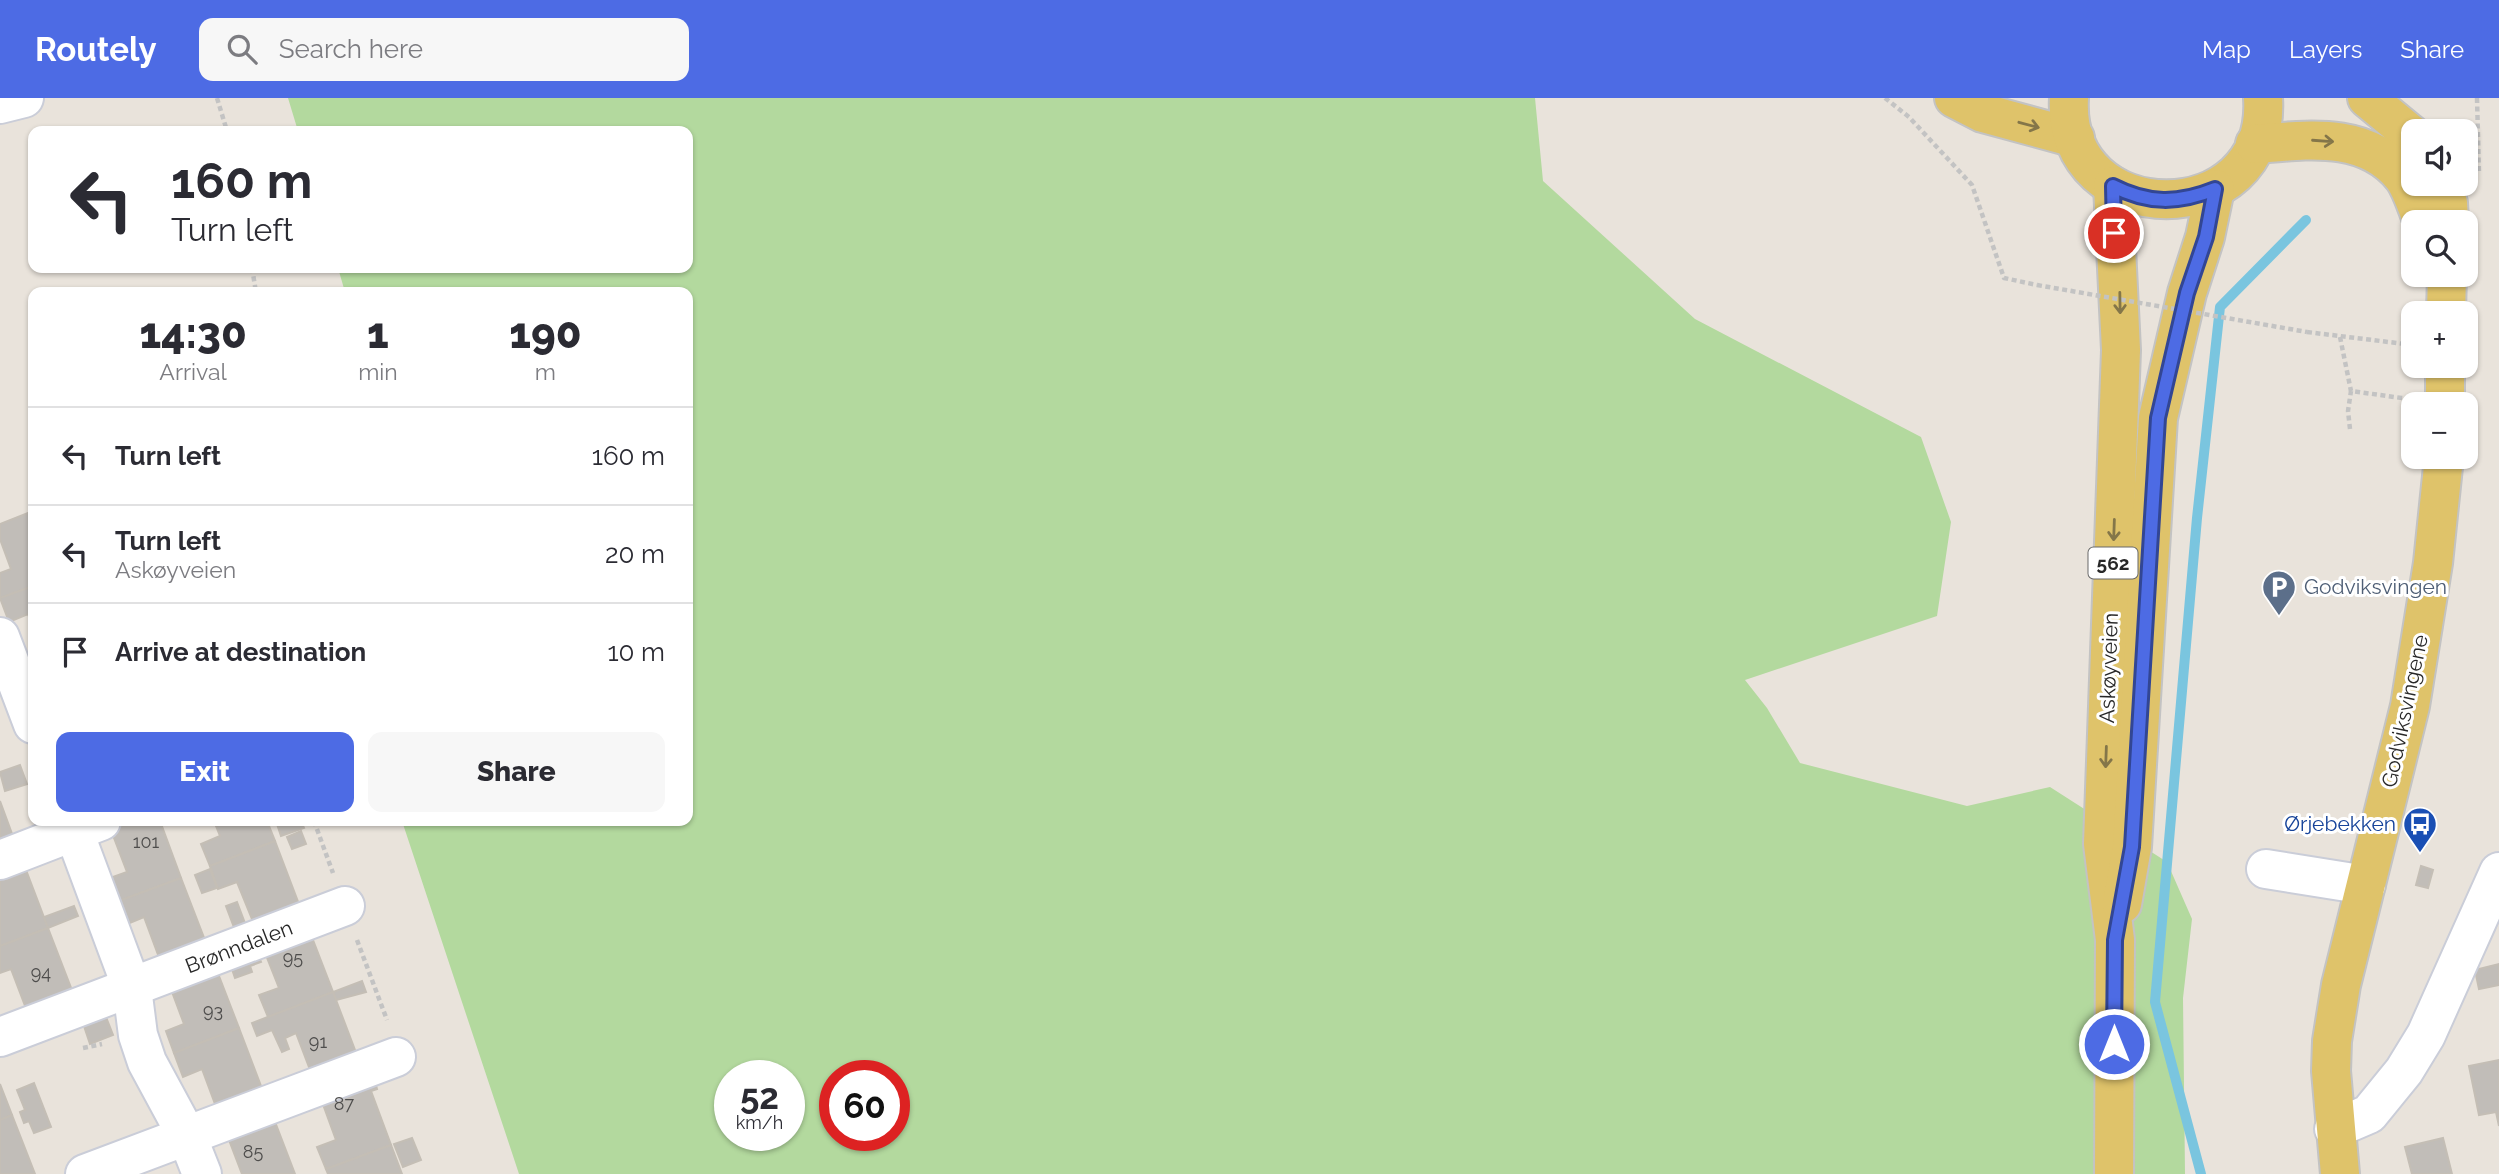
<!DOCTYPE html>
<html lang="en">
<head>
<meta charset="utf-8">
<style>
  body { margin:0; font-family:Raleway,sans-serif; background:#f7f7f7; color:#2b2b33; height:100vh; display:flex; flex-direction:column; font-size:26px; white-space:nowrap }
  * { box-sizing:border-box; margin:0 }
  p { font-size:23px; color:#7c7c81 }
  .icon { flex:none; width:38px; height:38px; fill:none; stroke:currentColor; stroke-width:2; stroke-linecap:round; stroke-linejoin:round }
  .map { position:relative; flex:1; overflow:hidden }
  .details { position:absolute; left:28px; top:189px; width:665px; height:539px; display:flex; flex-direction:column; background:#fff; border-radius:14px; box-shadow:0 2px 5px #0004 }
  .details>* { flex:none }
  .hud { position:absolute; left:28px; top:28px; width:665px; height:147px; border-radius:14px; box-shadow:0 2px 5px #0004; background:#fff; color:#2b2b33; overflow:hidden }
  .fabs { position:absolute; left:2401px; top:21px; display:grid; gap:14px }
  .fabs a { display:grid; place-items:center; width:77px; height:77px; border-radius:14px; background:#fff; box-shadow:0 2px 5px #0004; font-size:35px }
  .speed { position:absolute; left:714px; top:962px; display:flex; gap:14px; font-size:35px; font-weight:700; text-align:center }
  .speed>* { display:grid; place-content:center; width:91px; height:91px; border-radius:50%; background:#fff; box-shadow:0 2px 5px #0004; line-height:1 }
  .speed small { font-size:18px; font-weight:400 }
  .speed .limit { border:10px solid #d22; background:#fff; color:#111 }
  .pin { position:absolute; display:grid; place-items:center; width:60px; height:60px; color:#fff; margin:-30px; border:4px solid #fff; border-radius:50%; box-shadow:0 2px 7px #0007 }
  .me { position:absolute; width:77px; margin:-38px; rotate:0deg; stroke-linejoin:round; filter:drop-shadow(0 0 5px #0008) }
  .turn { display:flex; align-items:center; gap:24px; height:147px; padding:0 28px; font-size:32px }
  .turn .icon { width:91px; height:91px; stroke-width:2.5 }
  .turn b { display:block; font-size:49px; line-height:60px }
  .eta { display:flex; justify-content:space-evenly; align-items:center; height:119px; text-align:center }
  .eta b { font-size:42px; font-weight:800; line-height:49px }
  .cta { display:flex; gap:14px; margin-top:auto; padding:14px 28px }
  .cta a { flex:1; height:80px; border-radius:14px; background:#4d6be4; color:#fff; font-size:28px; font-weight:800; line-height:80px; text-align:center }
  .cta a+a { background:#f7f7f7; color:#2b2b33 }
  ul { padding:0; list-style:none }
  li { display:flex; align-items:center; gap:21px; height:98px; padding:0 28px; border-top:2px solid #e1e1e2 }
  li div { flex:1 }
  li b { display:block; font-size:26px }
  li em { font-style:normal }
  header { display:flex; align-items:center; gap:42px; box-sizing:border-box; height:98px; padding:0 35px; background:#4d6be4; color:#fff }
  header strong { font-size:33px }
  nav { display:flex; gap:38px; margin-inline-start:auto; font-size:24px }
  .search { width:490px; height:63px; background:#f7f7f7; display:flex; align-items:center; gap:18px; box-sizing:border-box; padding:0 24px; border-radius:14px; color:#7c7c81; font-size:26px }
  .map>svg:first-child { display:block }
</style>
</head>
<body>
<header>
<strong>Routely</strong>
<div class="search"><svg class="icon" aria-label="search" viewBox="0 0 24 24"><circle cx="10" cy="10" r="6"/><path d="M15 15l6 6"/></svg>Search here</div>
<nav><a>Map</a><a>Layers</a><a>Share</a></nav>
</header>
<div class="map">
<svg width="2499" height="1076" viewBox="0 0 2499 1076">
  <rect width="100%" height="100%" fill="#e9e3db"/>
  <!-- green -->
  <path fill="#b3d99e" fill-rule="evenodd" d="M288,0H1535L1543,83L1695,221L1921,339L1951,424L1937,518L1745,582L1767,610L1800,665L1967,708L2050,689L2167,764L2192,821L2183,900L2185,1076H519L402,723H688V194H345L338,170H688V33H298ZM730,978H789V1038H730ZM835,978H894V1038H835Z"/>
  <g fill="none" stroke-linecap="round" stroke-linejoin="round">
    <!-- stream -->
    <path stroke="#7ac5df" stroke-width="10" d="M2201,1076L2155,904L2197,420L2220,209L2306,122"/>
  </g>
  <!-- building -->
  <g fill="#c1bdb8" stroke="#c4beb5" stroke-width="2">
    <path d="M33,413V488L0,500V475L11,471L0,441V426Z"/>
    <path d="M33,488V529L28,516L9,524L0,500Z"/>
    <path d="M20,667L27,686L5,693L0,674Z"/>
    <path d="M0,703L15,744L0,750Z"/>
    <path d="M133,723H160L181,780L116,804L107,781L127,774L111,732Z"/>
    <path d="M214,723H267L275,743L210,768L201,746L220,738Z"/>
    <path d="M276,723H301L304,730L281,738Z"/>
    <path d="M301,733L306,746L292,751L287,739Z"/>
    <path d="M275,743L300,809L254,826L237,784L218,791L210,768Z"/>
    <path d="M23,764L48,830L0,848V773Z"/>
    <path d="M2421,768L2433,772L2428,790L2416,787Z"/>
    <path d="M210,771L217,790L202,795L195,777Z"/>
    <path d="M181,780L206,845L160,862L144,819L125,827L116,804Z"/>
    <path d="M237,804L246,828L235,832L226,808Z"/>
    <path d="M74,808L78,818L48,830L44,819Z"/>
    <path d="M308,829L333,894L268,919L259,897L279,890L262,847Z"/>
    <path d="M48,830L73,895L27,913L11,871L0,875V848Z"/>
    <path d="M256,852L261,864L250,868L252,874L235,880L229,862Z"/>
    <path d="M214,865L239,930L174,955L166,933L184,926L168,883Z"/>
    <path d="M2499,866V887L2479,891L2475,872Z"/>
    <path d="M362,883L366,894L336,902L333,894Z"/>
    <path d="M333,894L358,960L312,977L296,935L285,940L289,951L282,954L272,932L257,938L252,925Z"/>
    <path d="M104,914L113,937L90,946L82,922Z"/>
    <path d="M239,930L264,996L218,1014L202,971L183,979L174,955Z"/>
    <path d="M2499,962V1028L2496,1014L2479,1017L2469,968Z"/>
    <path d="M374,980L377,991L371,993L391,1047L326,1071L317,1049L336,1042L320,998Z"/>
    <path d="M34,985L51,1029L34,1035L29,1023L24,1025L20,1014L25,1012L17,992Z"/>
    <path d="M0,986L12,1017L0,1022Z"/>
    <path d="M272,1016L295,1076H242L226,1034Z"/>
    <path d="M12,1017L35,1076H0V1022Z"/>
    <path d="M412,1040L421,1062L403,1069L394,1046Z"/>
    <path d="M2443,1040L2452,1076H2412L2405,1049Z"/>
    <path d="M391,1047L402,1076H328L326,1071Z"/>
  </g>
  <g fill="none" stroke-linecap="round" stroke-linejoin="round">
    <!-- minor casing -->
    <g stroke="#cacdd8" stroke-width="42">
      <g id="minor">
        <path d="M0,6L24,0"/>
        <path d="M0,539L33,626"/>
        <path d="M70,723L132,890L138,937L147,964L187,1038L202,1076"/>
        <path d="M0,762L101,723"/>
        <path d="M2266,771L2366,787"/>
        <path d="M0,939L345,808"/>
        <path d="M2334,1031L2369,1016L2404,973L2426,937L2499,774"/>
        <path d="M85,1076L396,959"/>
      </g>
    </g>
    <!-- major casing -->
    <g stroke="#c3c3c3" stroke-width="42">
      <g id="major">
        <path d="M1954,0L1983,15L2075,40"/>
        <path d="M2069,0C2061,135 2272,135 2263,0"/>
        <path d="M2367,0L2413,38"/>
        <path d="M2255,46C2308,42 2366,33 2403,79C2412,91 2417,110 2423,124"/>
        <path d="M2441,86L2448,105L2449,124"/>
        <path d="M2113,88L2121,252L2103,746L2115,842L2114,1076"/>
        <path d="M2446,215L2447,177"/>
        <path d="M2445,306V268"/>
        <path d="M2122,806L2132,749L2158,320L2187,195L2205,139L2215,91"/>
        <path d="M2340,1076L2331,973L2332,943L2341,887L2410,608L2433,465L2444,359"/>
      </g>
    </g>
    <!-- path -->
    <g stroke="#c3c3c3" stroke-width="4.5" stroke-dasharray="5 3.5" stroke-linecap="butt">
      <path d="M217,0L227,33"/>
      <path d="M1885,0L1909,19L1972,87L2004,180L2037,187"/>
      <path d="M2477,0L2479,76"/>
      <path d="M252,170L256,194"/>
      <path d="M2307,234L2413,247"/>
      <path d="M2340,239L2351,293"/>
      <path d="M2350,331L2348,313L2351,293L2409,301"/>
      <path d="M314,723L333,775"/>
      <path d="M357,842L387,922"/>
      <path d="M83,950L102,946"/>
    </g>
    <!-- minor -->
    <use href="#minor" stroke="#fff" stroke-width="38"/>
    <!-- major -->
    <use href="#major" stroke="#dfc36a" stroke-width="38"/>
    <!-- path-bridge -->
    <path stroke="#c3c3c3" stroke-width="4.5" stroke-dasharray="5 3.5" stroke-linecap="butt" d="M2037,187L2307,234"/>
  </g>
  <!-- one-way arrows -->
  <defs><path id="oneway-shaft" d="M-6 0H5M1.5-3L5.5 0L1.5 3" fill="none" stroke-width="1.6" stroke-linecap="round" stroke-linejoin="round" transform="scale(1.75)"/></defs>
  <g stroke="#847649">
    <use href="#oneway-shaft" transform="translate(2029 27) rotate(15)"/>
    <use href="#oneway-shaft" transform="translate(2323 43) rotate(4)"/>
    <use href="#oneway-shaft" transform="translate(2120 205) rotate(89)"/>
    <use href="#oneway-shaft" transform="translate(2114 432) rotate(92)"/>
    <use href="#oneway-shaft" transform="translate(2106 659) rotate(92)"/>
  </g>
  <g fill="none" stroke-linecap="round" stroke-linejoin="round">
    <!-- route casing -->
    <g stroke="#324694" stroke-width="18">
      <path id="route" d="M2114,135L2113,88C2148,106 2178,106 2215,91L2206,139L2187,195L2158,320L2132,749L2115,842L2114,946"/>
    </g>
    <!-- route -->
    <use href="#route" stroke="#4d6be4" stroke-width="12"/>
  </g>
  <!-- icons -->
  <defs>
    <g id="parking-pin" transform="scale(1.75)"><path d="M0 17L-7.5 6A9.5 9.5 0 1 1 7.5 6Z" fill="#5c6f8a" stroke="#fff"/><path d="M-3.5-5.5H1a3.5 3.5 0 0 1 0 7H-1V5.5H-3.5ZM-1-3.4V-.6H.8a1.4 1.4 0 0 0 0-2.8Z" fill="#fff"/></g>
    <g id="bus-pin" transform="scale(1.75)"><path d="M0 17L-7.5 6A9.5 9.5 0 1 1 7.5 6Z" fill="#1a4fb4" stroke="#fff"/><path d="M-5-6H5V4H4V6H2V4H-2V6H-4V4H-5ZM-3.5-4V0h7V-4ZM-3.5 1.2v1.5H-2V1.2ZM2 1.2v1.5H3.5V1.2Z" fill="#fff"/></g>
  </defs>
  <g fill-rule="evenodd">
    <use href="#parking-pin" x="2279" y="489"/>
    <use href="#bus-pin" x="2420" y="726"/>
  </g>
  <g text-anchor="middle" stroke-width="6" stroke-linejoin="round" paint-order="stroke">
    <!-- number labels -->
    <g font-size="18" fill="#4e4d4c">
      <text x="146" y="750">101</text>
      <text x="293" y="866">95</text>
      <text x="41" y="881">94</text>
      <text x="213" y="919">93</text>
      <text x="318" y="950">91</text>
      <text x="344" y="1012">87</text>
      <text x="253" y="1060">85</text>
    </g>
    <!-- shield labels -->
    <rect fill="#fff" stroke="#686868" stroke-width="2" x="2088.5" y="449.5" width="49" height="31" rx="5"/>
    <g font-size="19" font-weight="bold" fill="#282828">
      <text x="2113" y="472">562</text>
    </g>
    <!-- service labels -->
    <g font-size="21" fill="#4e5e75" stroke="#fff" text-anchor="start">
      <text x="2304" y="496">Godviksvingen</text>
    </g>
    <!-- street labels -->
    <g font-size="21" fill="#282828" stroke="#fff">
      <text transform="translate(2109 570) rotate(-88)" y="7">Askøyveien</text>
      <text transform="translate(2405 613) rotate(-78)" y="7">Godviksvingene</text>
      <text transform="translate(239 849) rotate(-21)" y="7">Brønndalen</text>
    </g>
    <!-- transit labels -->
    <g font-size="21" fill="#164399" stroke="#fff" text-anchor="end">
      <text x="2396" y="733">Ørjebekken</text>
    </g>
  </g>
</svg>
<div class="fabs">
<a><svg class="icon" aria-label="sound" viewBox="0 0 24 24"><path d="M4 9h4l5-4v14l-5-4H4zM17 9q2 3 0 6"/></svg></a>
<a><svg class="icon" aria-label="search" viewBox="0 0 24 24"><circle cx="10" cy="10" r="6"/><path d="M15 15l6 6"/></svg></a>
<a>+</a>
<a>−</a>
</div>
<div class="speed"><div>52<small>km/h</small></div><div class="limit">60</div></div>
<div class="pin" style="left:2114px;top:135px;background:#d93025"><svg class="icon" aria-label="arrive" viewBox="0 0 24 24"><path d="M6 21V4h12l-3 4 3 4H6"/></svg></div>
<svg class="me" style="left:2114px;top:946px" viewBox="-20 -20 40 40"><circle r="17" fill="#4d6be4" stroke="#fff" stroke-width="3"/><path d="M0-11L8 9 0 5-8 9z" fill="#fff"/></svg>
<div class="hud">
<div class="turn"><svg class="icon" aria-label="left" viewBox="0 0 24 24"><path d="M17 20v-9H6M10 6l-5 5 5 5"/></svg><div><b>160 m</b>Turn left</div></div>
</div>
<section class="details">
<div class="eta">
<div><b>14:30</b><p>Arrival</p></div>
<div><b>1</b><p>min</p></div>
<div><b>190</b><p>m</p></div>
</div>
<ul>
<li><svg class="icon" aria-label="left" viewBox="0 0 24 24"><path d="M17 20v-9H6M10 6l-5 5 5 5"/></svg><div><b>Turn left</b></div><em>160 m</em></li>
<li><svg class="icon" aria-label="left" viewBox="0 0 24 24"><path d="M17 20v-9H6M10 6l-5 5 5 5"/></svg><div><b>Turn left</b><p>Askøyveien</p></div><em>20 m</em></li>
<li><svg class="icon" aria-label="arrive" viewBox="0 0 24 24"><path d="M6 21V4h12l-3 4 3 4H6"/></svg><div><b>Arrive at destination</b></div><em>10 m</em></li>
</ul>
<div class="cta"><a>Exit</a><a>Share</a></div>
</section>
</div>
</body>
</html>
